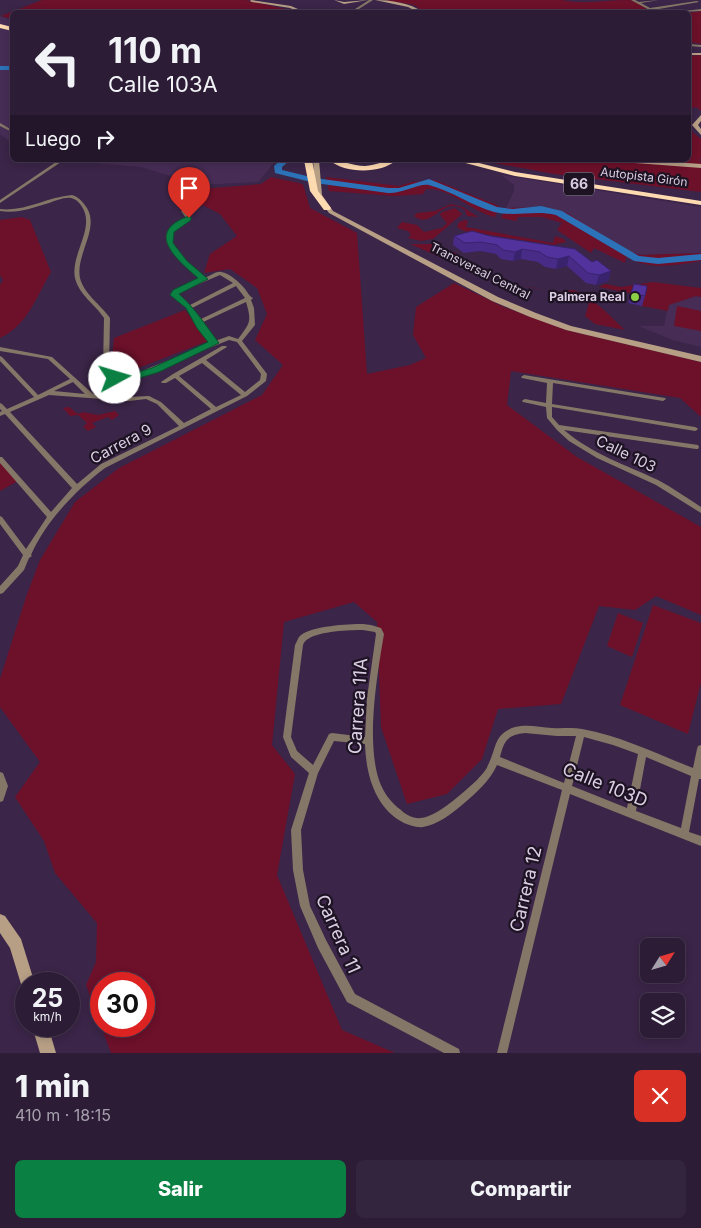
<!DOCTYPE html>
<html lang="es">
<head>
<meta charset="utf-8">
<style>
  body { margin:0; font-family:Inter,sans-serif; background:#34253e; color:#f1f3f6; height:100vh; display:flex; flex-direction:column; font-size:19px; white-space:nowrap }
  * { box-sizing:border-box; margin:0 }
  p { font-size:16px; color:#a6a1ad }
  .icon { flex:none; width:28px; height:28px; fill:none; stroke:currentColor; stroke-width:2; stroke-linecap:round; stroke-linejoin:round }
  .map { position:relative; height:1053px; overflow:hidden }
  .panel { display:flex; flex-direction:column; background:#2c1c36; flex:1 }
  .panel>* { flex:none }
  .guide { position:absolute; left:10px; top:10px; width:681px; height:152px; border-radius:8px; box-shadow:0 2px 8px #0003,0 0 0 1px #483a51; background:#2c1c36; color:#f1f3f6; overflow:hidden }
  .needle { width:32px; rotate:53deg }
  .buttons { position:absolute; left:640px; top:938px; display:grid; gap:10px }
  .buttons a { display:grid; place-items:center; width:45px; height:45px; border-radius:8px; background:#2c1c36; box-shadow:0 2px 8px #0003,0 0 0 1px #483a51; font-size:25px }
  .speed { position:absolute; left:15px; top:972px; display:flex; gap:10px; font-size:25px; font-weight:700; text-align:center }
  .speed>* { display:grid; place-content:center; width:65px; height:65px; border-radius:50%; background:#2c1c36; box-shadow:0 2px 8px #0003,0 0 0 1px #483a51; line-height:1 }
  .speed small { font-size:12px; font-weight:400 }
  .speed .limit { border:8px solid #d22; background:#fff; color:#111 }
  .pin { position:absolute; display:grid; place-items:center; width:42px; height:42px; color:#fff; margin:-51px -21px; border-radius:50% 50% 50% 0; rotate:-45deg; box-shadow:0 0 5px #0007 }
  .pin .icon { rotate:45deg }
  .me { position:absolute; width:55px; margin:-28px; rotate:84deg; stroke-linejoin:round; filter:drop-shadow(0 0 4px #0008) }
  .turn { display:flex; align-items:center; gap:18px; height:105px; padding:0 15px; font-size:22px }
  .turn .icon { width:65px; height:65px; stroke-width:2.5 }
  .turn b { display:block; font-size:35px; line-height:42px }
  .then { display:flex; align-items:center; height:48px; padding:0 15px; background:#0003; gap:10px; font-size:19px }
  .round { display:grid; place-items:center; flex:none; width:52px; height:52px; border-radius:8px; background:#34253e }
  .headline { display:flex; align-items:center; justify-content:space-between; height:85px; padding:0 15px }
  h1 { font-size:30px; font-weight:800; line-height:38px }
  .button { display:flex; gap:10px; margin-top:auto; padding:10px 15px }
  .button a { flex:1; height:58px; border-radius:8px; background:#0b8043; color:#fff; font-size:20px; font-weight:800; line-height:58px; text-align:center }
  .button a+a { background:#34253e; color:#f1f3f6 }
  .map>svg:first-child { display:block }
</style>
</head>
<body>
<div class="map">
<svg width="701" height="1053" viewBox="0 0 701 1053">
  <rect width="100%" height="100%" fill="#3b2548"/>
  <!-- built -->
  <g fill="#472d56">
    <path d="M0,16L12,20V143L0,134Z"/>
    <path d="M56,160H276L258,182L200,185L141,167Z"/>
    <path d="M501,175L701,207V253L640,255L629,251L545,207L506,208L514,191V185Z"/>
    <path d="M696,296L701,297V347L673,340L638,326H664L668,305Z"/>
  </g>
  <!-- green -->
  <g fill="#6d102a">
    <path d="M42,0H246L299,12H12V19L1,16Z"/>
    <path d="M384,0H562C584,5 606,0 629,0C637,1 646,9 653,12H424L414,5Z"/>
    <path d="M701,11V44L689,42V13Z"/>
    <path d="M701,55V111L696,107L689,109V56Z"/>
    <path d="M689,129L701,139V159L699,160L701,161V192L554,174L478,160H689Z"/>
    <path d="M271,177L303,184L310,208L357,233L367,374L410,365L426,358L413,335L416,307L454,283L504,307L566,330L701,362V417L680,398L511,371L507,405L577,457L701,527V615L656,596L635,610L599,606L561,704L498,709L482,759L447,794L407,804L381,727L377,622L354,602L284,622L272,745L295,774L277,875L342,1030L395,1053H111L101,1026H144V984H101V1026L86,985L96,962L97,923L55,873L44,841L15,797L40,762L0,707V679L26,597L40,560L75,502L119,468L262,395L283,365L255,340L267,314L257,288L230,269L204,273L210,254L237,236L220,214L176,191L261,184Z"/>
    <path d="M326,177L399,186L412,182L435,180L499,206L495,217C471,212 451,187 426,189L423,194L394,196L329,191Z"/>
    <path d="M451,204L463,207L478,217L467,216L465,210C441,194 433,231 414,216L417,213L435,211Z"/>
    <path d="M545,207L567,213L629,251L640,255L701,253V261C676,265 651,271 626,257L625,263L594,248L591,253L557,230L562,223L542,217H518L516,221L501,218L506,208Z"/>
    <path d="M455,208L462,214L433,239L421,241L408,238L411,235L408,231L397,228L402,222L417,225L424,232L442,228L447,223L440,215L442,212Z"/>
    <path d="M22,217L30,220L51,272C36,297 28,325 0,338V285L3,280L0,275V220Z"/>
    <path d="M465,220L468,221L466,227L553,243L555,236L564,239L566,242L553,245L464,231L457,227L459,222Z"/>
    <path d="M410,244H436L445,251L457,253L454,259L440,257Z"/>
    <path d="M503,281C521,284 541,291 560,292C564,292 568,290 572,290C588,292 613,319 625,330L595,324L585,316L590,300Z"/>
    <path d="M653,282L701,288V297L696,296L669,305L668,311L642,306L644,296L599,287L605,284L621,287Z"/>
    <path d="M677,306L701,311V331L674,326Z"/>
    <path d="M185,310L208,341L123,374L111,367L114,338Z"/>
    <path d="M69,407L78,414L83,412L98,415L115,411L119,415L112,420L108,417L92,423L96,427L88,431L83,427L87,423L78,415L70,416L63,408Z"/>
    <path d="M0,460L18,481L0,491Z"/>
    <path d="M653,605L701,623V682L688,734L620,705Z"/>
    <path d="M618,613L643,623L632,657L607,646Z"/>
  </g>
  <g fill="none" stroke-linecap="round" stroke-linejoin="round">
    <!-- river -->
    <g fill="#2c72b8" fill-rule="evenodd">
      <rect x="0" y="66" width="12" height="4"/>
      <path d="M281,160H290L282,167V170L315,178L388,188H399L429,179L497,207L513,209L541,206L562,211L639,256L658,258L701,254V260L658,264L634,261L556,215C535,210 515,217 494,212C472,206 452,191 429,185C419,183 401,194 388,193L315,183L275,173L274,166Z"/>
    </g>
    <!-- street -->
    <g fill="#857767" fill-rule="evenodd">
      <path d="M369,0H373L354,12H352V11Z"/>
      <path d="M631,0H635L639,2L659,0L641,3L650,8L697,1L699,2L653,10L655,11L653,12Z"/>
      <path d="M701,9V11L682,12L684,11Z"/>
      <path d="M689,44L701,45V47L689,46Z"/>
      <path d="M0,123L12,130V132L0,126Z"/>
      <path d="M59,160H64L0,203V200Z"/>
      <path d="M72,195C78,197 80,199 84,204C103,226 75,253 80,278C84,294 101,305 110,318L109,368L111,375L122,377L132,375L211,343L199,329L187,308L172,293L201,279C192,271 164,250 166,236C167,227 179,222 186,218L181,211L183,210H185L191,218C185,222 176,225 172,232C164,246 196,270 205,278C210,276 216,271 221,272C230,273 240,283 245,289C248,293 249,296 253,298L251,300L254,308L255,325L242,341L267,374L266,381L247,396L105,468C77,489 45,522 31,555L32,556L29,558L24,570L3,593L0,594V586L18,566L23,555L0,524V516L2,517L26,549L47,517L0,463V457H2L51,512L72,488L5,414L0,416V412L2,411L0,409V403L2,404L7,409L34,397L0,361V356L2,357L38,395L70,379L48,359L0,351V347L52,357L93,394L129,397L149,396L161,402L184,423L211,409L175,378L166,383H162L161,382L173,374L222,346H226L227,347L206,360L245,392L260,380L261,374L237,342L229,340L135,378L122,381L107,377L103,368L104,318C95,304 79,295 75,278C70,253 98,226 80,204C78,201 75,199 71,198C64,197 55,201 49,203C32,208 17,214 0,211V209C25,212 47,197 72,195ZM220,275L233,283L190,305L178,293ZM236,286L245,298L199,320L192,308ZM246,302C252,322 250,323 238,339L229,336L215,341L201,323ZM202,363L241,395L216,407L179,376ZM73,382L85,394L54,391ZM49,395L129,401L146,399L157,404L179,426L101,464L77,484L10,412Z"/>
      <path d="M524,375L665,398L666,399L663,401L553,383L552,404L695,427L697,428L698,429L697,430L695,431L552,407V417L559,425L698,445L699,447L698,449H696L564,430C592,454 626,465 658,480C673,488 687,498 701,507V513L656,485L597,458L569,441L557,430L547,418L546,407L523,402L522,401L523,400L525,399L546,403L547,383L522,378L521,377Z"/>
      <path d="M363,624L371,625L381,628L384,634C377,675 366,741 379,780C383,792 391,803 401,810C406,815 414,819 421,818C437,817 465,791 477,780C481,775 486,771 488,765C497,748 493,734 515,727C527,724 540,727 552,728C562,729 572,727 582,729C621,736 657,754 693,768L697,749L698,746L701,745V779H699L689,832L701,836V846L570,794L507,1053H497L562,790L497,765C490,781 476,793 462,805C451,814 437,825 423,827C416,828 410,825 404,823C375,808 366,775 365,744L334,741L318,773L301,830L303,870L310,906L326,940L355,994L459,1049L460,1053H444L347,1002L318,948L300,906L293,870L291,830L309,773L291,757L283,737L295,645C297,642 298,637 301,635C312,626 348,624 363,624ZM363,630L375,632L376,634L367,698L365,737L332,733L329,734L313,765L297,751L291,737L303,645C304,642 305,641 308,639C320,631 349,630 363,630ZM525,733L557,736H576L564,783L500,757C504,741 507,735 525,733ZM584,737L613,745L638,754L627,808L572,786ZM646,757L691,776L681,828L636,811Z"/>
      <path d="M0,772L3,773L8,786L3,801L0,802Z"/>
    </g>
    <!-- secondary -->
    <g fill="#b69f85" fill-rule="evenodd">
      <path d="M251,0L291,6L305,12H300L290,8L252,2L250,1Z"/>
      <path d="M334,0L344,2L368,0L344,4Z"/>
      <path d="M375,0C391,0 410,3 423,12H418L408,7Z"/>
      <rect x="689" y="53" width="12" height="2"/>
      <path d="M701,115V121L698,125L701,129V135L692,125Z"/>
      <path d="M313,160H319L322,195L333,211L498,297L536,313L571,326L701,356V362L566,330L530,317L492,301L329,213L316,195Z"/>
      <path d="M619,160H646L701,164V168L622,162Z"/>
      <path d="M0,914L5,916L21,939L35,984H26V991L23,989L21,984L10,948L0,933Z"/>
      <path d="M32,1026H48L56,1053H40Z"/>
    </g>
    <!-- highway -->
    <g fill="#fedab1" fill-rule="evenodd">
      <path d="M0,24L12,27V31L0,28Z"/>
      <path d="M304,160H312L318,191L331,208L330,210H324L310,191Z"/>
      <path d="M329,160C342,160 352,166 365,166C376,165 386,160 397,160C380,174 346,174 329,160Z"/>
      <path d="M454,160H467L515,172L701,201V205L515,176Z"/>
    </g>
  </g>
  <!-- wall -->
  <g fill="#472b86">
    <path d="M454,236H490L592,262L611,271L608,281L596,285L586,283L567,266L556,269L545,267L538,262L521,259L513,261L501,259L496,254L480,251L464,253L453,245Z"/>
    <path d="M634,284L645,296L642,306L628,303Z"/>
  </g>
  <!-- shaded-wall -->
  <g fill="#39236d">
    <path d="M522,249L521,259L513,261L515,252Z"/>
    <path d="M569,256L567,266L556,269L558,259Z"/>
    <path d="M611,271L608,281L596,285L599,275Z"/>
  </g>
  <!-- building -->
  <g fill="#52329c" stroke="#39236d">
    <path d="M472,231L490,236L575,249L592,262L597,260L611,271L599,275L588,273L569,256L558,259L547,257L540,252L522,249L515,252L503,250L497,245L481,242L465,243L454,236Z"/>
    <path d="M634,284L647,286L645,296L631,293Z"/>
  </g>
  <!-- route -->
  <path fill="#0b8043" stroke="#07532c" d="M189,216L191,217V220L174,232L173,243L187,261L208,279L179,294C195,308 206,326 219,343L159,372L133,380H111V376L132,374L152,368L208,342L197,328L186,308L170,295L173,290L198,278C176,259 144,232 189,216Z"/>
  <!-- markers -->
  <circle fill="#8cce45" stroke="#1d1323" stroke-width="2" cx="635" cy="297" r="5"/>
  <g text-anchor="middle" stroke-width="4.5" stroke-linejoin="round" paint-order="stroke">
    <!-- far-street labels -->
    <g font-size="12" fill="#dbcee4" stroke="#1d1323">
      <text transform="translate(644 177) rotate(7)" y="4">Autopista Girón</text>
      <text transform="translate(480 271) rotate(27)" y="4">Transversal Central</text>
    </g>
    <!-- far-poi labels -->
    <g font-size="12" font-weight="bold" fill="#dbcee4" stroke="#1d1323" text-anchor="end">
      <text x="625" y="301">Palmera Real</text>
    </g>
    <!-- shield labels -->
    <rect fill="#1d1323" stroke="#a296aa" stroke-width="1" x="564" y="172.5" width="30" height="23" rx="4"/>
    <g font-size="14" font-weight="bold" fill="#dbcee4">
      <text x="579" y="189">66</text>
    </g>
    <!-- street labels -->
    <g font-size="15" fill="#dbcee4" stroke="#1d1323">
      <text transform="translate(121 444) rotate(-28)" y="5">Carrera 9</text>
      <text transform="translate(626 454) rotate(26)" y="5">Calle 103</text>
    </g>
    <!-- near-street labels -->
    <g font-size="18" fill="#dbcee4" stroke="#1d1323">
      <text transform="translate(358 706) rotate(-86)" y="6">Carrera 11A</text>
      <text transform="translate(605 785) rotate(22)" y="6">Calle 103D</text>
      <text transform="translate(526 889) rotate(-77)" y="6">Carrera 12</text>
      <text transform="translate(338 934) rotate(66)" y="6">Carrera 11</text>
    </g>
  </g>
</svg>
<div class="buttons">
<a><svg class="needle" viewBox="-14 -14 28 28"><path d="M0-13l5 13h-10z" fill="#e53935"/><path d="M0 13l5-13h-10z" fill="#a6a1ad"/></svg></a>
<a><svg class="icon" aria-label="layers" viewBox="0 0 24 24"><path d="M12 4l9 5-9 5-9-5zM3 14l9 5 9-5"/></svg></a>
</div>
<div class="speed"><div>25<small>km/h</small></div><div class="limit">30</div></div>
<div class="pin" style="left:189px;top:218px;background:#d93025"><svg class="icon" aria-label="arrive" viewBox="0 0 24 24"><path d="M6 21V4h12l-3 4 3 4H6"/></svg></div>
<svg class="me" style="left:115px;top:378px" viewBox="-20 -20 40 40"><circle r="19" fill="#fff"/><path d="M0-13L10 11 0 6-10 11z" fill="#0b8043"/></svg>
<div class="guide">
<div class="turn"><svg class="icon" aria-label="left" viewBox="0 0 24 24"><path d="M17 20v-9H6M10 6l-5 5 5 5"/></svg><div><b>110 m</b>Calle 103A</div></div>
<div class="then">Luego<svg class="icon" aria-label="right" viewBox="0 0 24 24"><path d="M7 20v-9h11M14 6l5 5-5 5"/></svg></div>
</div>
</div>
<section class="panel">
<div class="headline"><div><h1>1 min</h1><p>410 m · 18:15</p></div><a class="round" style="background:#d93025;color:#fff"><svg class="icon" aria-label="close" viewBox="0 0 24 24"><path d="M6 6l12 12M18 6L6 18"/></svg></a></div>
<div class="button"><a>Salir</a><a>Compartir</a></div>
</section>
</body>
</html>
